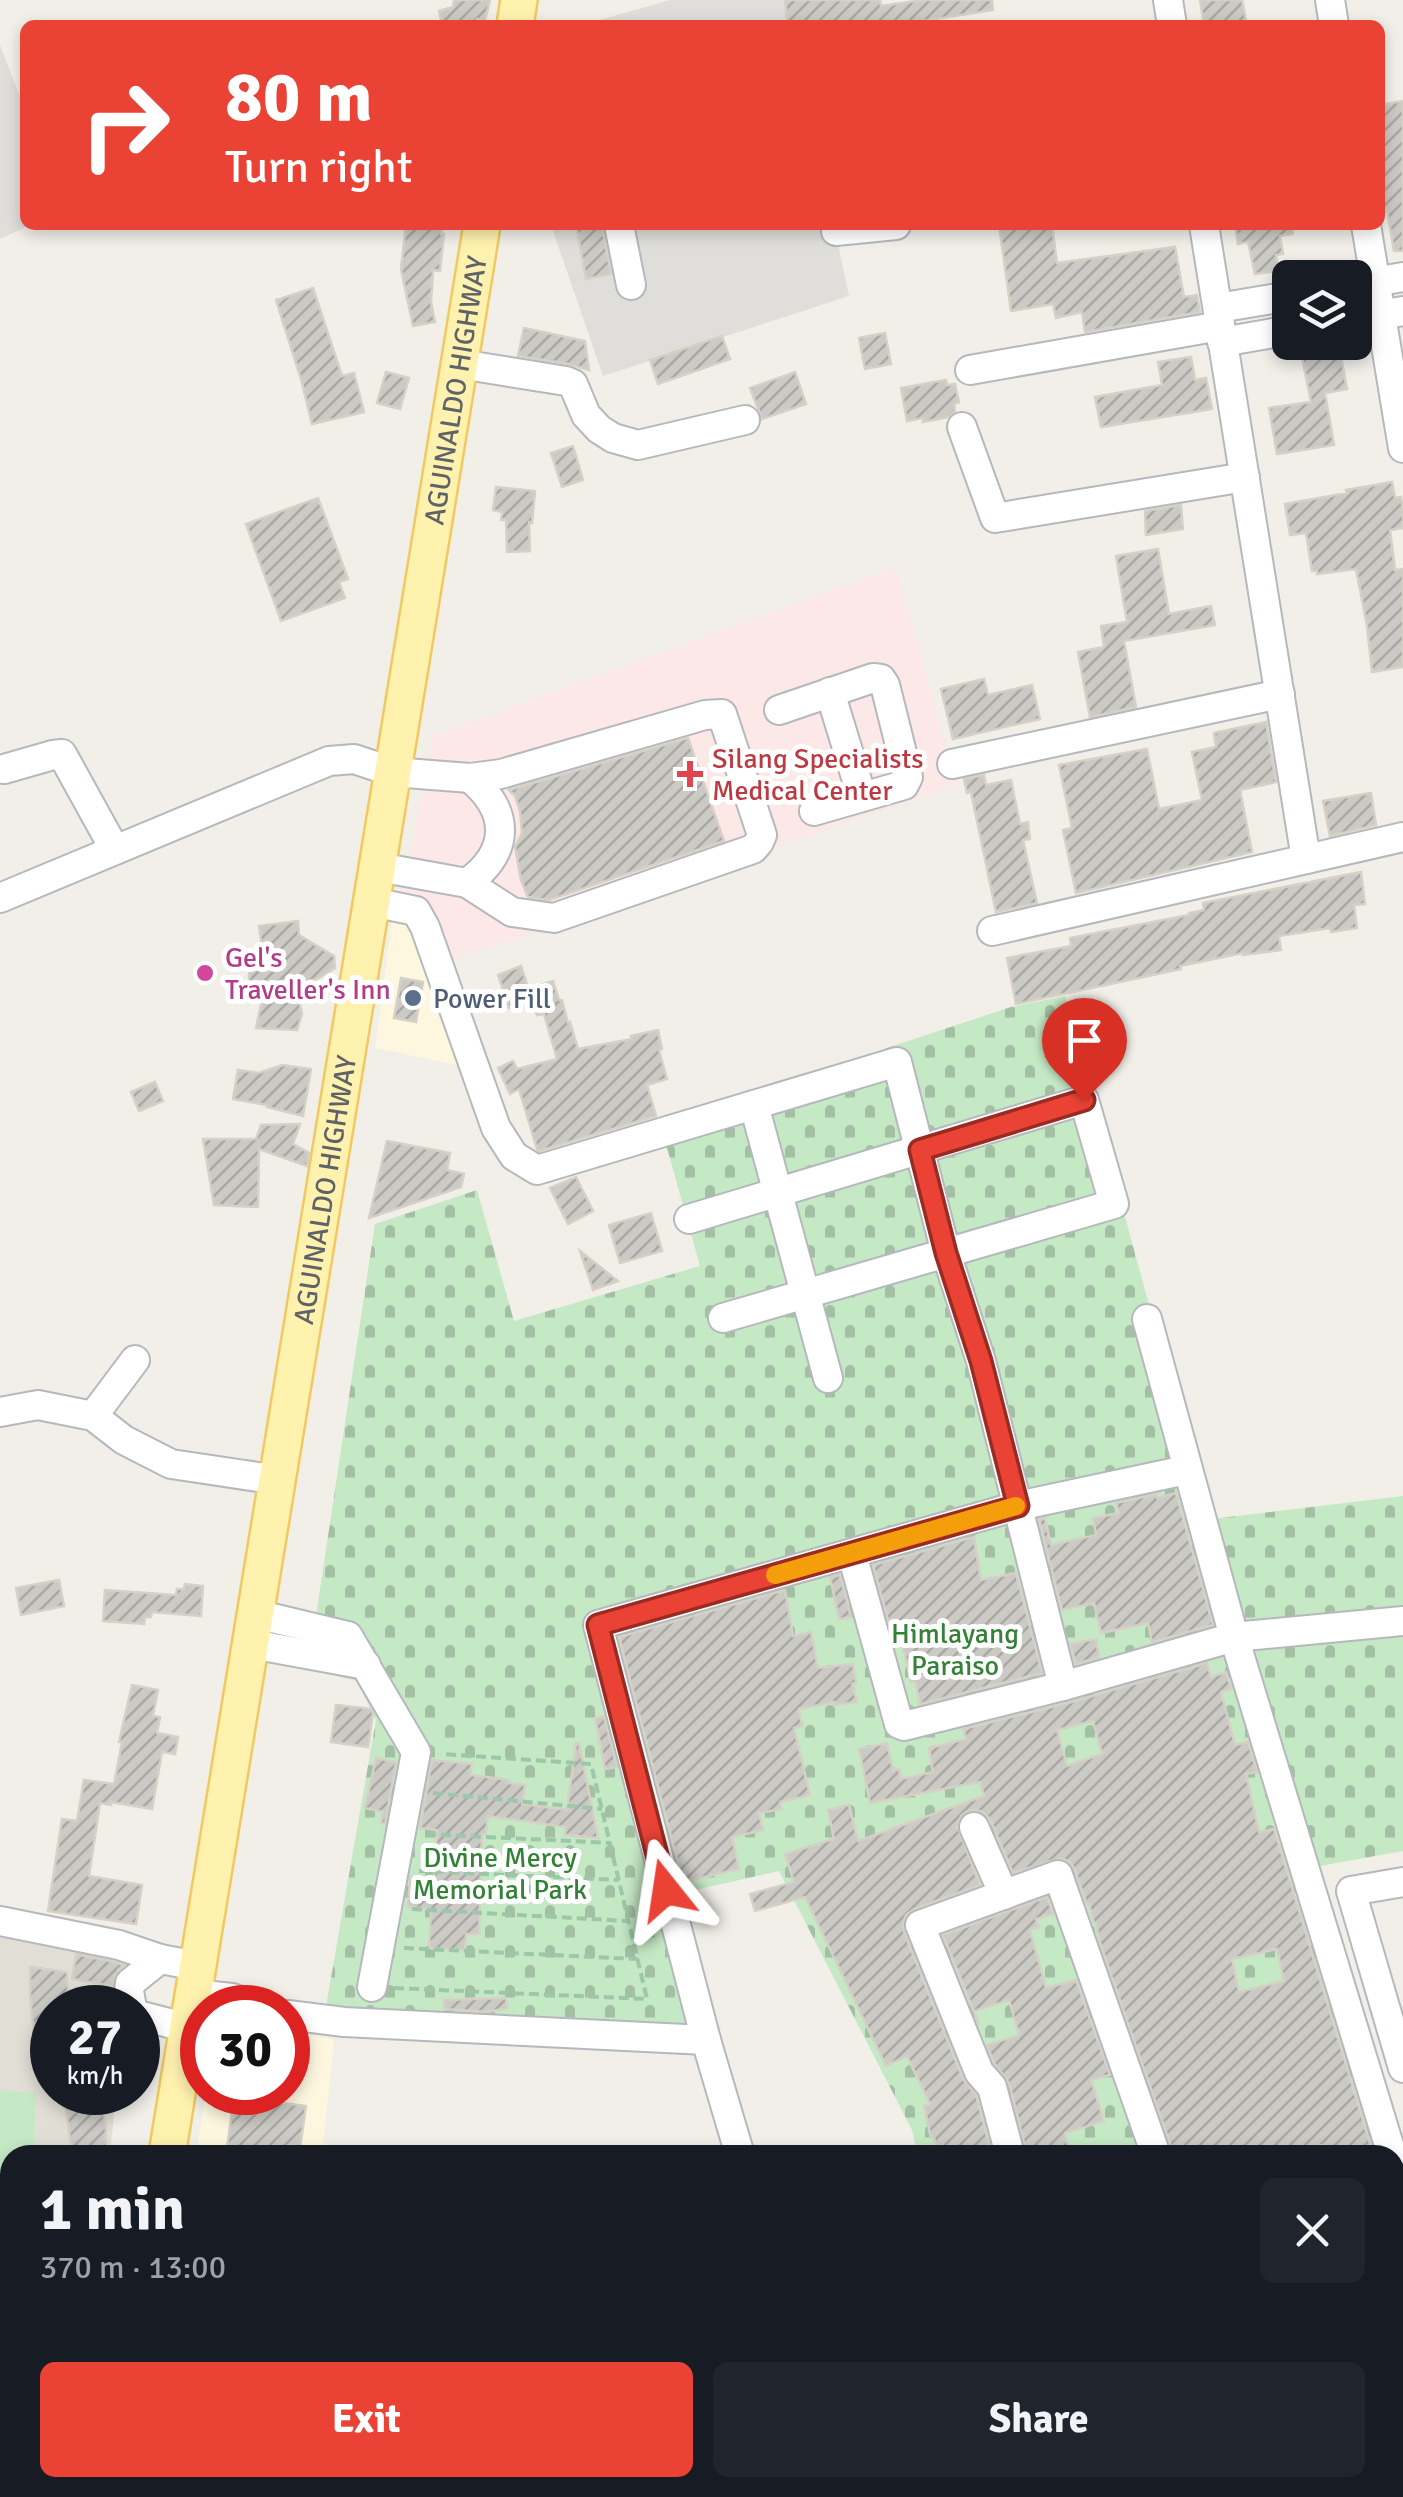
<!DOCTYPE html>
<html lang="en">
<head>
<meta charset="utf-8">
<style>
  body { margin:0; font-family:Signika,sans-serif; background:#20242c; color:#f1f3f6; height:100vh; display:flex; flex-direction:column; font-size:38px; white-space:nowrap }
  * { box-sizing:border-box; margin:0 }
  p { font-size:32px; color:#9ea1a6 }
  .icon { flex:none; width:55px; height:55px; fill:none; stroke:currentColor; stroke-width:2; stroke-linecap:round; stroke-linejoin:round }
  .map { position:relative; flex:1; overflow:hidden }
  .sheet { position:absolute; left:0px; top:2145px; width:1405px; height:352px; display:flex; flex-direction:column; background:#171b24; border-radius:30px 30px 0 0; box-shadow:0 5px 15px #0003 }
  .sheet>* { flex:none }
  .banner { position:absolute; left:20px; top:20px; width:1365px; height:210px; border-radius:15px; box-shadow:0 5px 15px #0003; background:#ea4335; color:#fff; overflow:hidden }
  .tools { position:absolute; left:1272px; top:260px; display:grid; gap:20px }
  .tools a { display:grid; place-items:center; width:100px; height:100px; border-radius:15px; background:#171b24; box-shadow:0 5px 15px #0003; font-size:50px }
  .speed { position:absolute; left:30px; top:1985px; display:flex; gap:20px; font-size:50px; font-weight:700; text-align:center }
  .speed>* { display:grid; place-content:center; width:130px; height:130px; border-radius:50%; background:#171b24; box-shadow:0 5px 15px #0003; line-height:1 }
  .speed small { font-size:25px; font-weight:400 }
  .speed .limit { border:15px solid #d22; background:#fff; color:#111 }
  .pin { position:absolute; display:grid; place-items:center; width:85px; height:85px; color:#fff; margin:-102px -42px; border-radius:50% 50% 50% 0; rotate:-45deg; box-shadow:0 0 10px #0007 }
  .pin .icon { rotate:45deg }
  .me { position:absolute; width:110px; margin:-55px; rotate:345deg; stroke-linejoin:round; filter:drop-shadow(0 0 8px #0008) }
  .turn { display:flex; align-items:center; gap:35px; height:210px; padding:0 40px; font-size:45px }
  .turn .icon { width:130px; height:130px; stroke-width:2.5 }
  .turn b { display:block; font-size:70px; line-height:85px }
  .round { display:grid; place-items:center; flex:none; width:105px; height:105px; border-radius:15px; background:#20242c }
  .headline { display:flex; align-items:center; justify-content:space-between; height:170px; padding:0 40px }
  h1 { font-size:60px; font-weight:800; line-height:75px }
  .cta { display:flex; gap:20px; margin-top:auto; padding:20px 40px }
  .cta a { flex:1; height:115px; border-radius:15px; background:#ea4335; color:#fff; font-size:40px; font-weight:800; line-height:115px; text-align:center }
  .cta a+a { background:#20242c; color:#f1f3f6 }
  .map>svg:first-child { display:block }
</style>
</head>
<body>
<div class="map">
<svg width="1403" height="2497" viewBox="0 0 1403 2497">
  <defs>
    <pattern id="cemetery-stones" width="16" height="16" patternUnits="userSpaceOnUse" patternTransform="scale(2.5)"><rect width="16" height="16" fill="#c5e8c5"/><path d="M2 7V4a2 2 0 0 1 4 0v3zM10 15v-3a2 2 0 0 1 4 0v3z" fill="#a3c0a4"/></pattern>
    <pattern id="building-hatch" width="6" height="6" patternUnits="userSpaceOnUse" patternTransform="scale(2.5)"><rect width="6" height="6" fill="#cccac5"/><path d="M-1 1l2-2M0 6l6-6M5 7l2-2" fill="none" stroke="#a9a8a4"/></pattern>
  </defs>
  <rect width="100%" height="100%" fill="#f1efe8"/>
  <!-- commercial -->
  <g fill="#fef7e0">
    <path d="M393,914L407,916L467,1067L375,1048Z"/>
    <path d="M288,2031L334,2040L322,2155H196L206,2093L288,2092Z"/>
  </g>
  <!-- industrial -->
  <g fill="#e0deda">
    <path d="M670,0H786L790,25H582Z"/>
    <path d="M0,45L25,110V225H30L0,239Z"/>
    <path d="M551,225H834L849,296L603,376Z"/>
  </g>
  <!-- education -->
  <path fill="#e1ded6" d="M27,1934L131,1958L125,2007L52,2008V2092L116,2093L110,2155H10V2203L0,2201V1935Z"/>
  <!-- medical -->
  <path fill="#fce8e6" d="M896,567L957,784L448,962L402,897L433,736Z"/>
  <!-- cemetery -->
  <path fill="url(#cemetery-stones)" d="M1065,996L1146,1294L1212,1519L1403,1496V1851L1314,1867L1403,2178V2371L1395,2373V2155H918L912,2130L779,1871L659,1898L689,2029L325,2012L376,1720L357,1681L308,1669L375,1224L477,1190L514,1321L700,1266L660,1123L1011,1007Z"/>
  <!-- pitch -->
  <path fill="#c5e8c5" d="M0,2091L36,2093L34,2155H10V2176H0Z"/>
  <!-- building -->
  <g fill="url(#building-hatch)" stroke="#d6d1c6" stroke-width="2.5" fill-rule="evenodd">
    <path d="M454,0H490L485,21L477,19L474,25H442L439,11L453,7Z"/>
    <path d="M785,0H880L881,6L922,0H992L993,10L898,25H787Z"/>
    <path d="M1200,0H1242L1247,25H1204Z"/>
    <path d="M1403,101V251H1394L1387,211L1380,212V105Z"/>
    <path d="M406,225H443L441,234H444L440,271L433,270L431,302L435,322L413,326L401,269Z"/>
    <path d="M576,225H602L611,274L586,279Z"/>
    <path d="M999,225H1052L1057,263L1175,247L1184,297L1197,295L1200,312L1085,332L1082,312L1056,318L1053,304L1011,311Z"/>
    <path d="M1235,225H1293V234L1280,236L1283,254L1276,255L1278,271L1255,274L1248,242L1238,244Z"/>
    <path d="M313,288L342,376L354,373L364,412L312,424L301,379L276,300Z"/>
    <path d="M524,328L585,341L589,370L569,364L518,356Z"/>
    <path d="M885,333L891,364L865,369L859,338Z"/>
    <path d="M722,336L730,359L658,384L650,360Z"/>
    <path d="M1339,345L1347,389L1325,393L1334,445L1277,454L1269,408L1311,402L1301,352Z"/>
    <path d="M1191,357L1195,380L1206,378L1212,409L1101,427L1095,397L1162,385L1158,362Z"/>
    <path d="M386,372L409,378L400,409L377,403Z"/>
    <path d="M795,372L806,404L762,419L750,388Z"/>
    <path d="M946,380L947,385L955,384L959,402L954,404L955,411L948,417L923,422V418L907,421L901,388Z"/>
    <path d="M573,446L583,480L562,487L551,453Z"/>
    <path d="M1392,482L1395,498L1401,497L1403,510V528L1390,530L1395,570L1403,569V667L1372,672L1367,626L1356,569L1317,574V571H1312L1306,533L1290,535L1285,504L1347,493L1346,490Z"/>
    <path d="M496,487L535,491L532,523L529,522L530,551L507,552L506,520H501L502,512L493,510Z"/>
    <path d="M318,498L348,579L339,582L345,598L281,621L246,524Z"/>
    <path d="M1181,505L1183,529L1146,535L1145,511Z"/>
    <path d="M1158,549L1169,614L1211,606L1215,625L1124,641L1136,707L1090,717L1078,652L1104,647L1101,626L1127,622L1116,556Z"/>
    <path d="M984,679L988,695L1032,685L1040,719L953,739L941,689Z"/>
    <path d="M1266,722L1276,782L1240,790L1252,852L1076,893L1063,830L1072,828L1059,765L1147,749L1159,809L1202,800L1192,752L1216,747L1214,733Z"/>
    <path d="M688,738L724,841L549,900L528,897L521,880L515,847L522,833L520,811L515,796L509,790Z"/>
    <path d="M984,775L986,785L1011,780L1020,824L1028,822L1030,839L1023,840L1037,903L996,912L971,792L967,793L964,779Z"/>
    <path d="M1371,793L1376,825L1330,836L1323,801Z"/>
    <path d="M1361,872L1365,904L1354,905L1357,928L1331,932L1330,928L1279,936L1281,950L1243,955V953L1180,966L1181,969L1016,1004L1007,958L1071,946L1070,938L1189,915V913L1204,910L1203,903Z"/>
    <path d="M298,921L299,935L334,956L335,968L317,979L295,983L302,1014L297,1030L256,1028L263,995H249V968H253L262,948L259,926Z"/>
    <path d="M521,966L532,999L509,1008L498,975Z"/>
    <path d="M401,978L423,982L416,1022L394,1018Z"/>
    <path d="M553,981L559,1000H562L568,1023L570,1022L578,1049L632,1039L631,1036L658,1030L662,1049L659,1050L667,1079L647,1085L656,1116L539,1151L537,1149L519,1089L510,1094L498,1068L513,1061L517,1069L557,1059L544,1014L537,1015L529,988Z"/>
    <path d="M282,1065L311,1069L303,1116L267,1107V1105L233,1099L238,1070L259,1073Z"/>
    <path d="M155,1082L163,1101L139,1111L131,1092Z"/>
    <path d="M300,1124L293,1144L309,1153L307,1166L259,1149L258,1207L214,1205L203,1139H256L261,1125Z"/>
    <path d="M387,1141L450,1153L447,1170L464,1174L461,1187L369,1218Z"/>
    <path d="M576,1177L593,1211L568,1224L550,1188Z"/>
    <path d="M651,1213L662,1251L620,1263L609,1225Z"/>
    <path d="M580,1251L618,1281L593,1290Z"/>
    <path d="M1176,1493L1213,1625L1152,1642L1148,1623L1101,1633L1094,1603L1062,1610L1039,1519L1045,1518L1051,1545L1096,1535L1093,1518L1119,1513L1116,1503L1157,1494V1498Z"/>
    <path d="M974,1537L981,1580L1016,1573L1042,1673L920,1704L915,1681L911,1682L902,1643L895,1645L873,1565Z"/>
    <path d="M840,1575L851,1617L839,1619L830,1577Z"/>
    <path d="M59,1580L64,1606L21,1615L16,1588Z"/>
    <path d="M185,1584L203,1586L201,1616L152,1612L151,1617H145L144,1624L103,1621L105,1590L176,1595L177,1589H184Z"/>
    <path d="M785,1590L793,1636L811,1632L818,1668L853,1664L856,1683L852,1684L857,1702L834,1705V1702L799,1709L802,1726L794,1728L810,1795L780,1802L781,1809L759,1813L763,1830L732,1837L739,1869L683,1882L619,1637Z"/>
    <path d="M1096,1639L1099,1657L1076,1664L1070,1644Z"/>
    <path d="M1207,1663L1211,1677L1226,1672L1231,1689L1221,1692L1235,1745L1248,1742L1257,1772L1246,1774L1259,1832L1274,1829L1373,2153L1325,2155L1322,2145L1281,2155H1188L1186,2148L1173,2152L1100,1943L1096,1923H1094L1089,1904H1087L1074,1868L1069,1861L1060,1858L1013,1873L990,1819L983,1812L975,1810L966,1812L961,1816L957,1826L980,1885L914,1909L906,1915L903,1923L904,1932L963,2079L976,2095L992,2155H938L934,2138H931L924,2106L930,2104L907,2056L886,2066L805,1897L755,1911L750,1894L794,1882L785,1854L834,1839L828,1810L849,1805L858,1841L984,1796L980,1782L870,1803L859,1749L887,1743L893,1770L899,1769L901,1779L933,1772L929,1748L966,1739L963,1729L1068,1703ZM1093,1721L1102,1754L1067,1766L1057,1730ZM1277,1949L1284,1981L1239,1992L1232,1959Z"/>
    <path d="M132,1685L158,1690L153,1716L160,1717L157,1733L178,1737L175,1754L162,1752L152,1809L111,1802V1805L100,1803L89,1876L142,1885L136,1924L48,1911L62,1819L77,1821L84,1780L114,1784L122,1742H119Z"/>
    <path d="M336,1705L371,1709L373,1713L368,1747L331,1742Z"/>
    <path d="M604,1716L617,1767L605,1769L595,1718Z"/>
    <path d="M576,1743H579L598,1838L565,1835L566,1827L488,1816L486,1834H482L479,1934H466L465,1950L429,1948L431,1909L408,1907L410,1877L434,1879L437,1830L420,1828L432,1760L472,1764L470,1775L509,1780L508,1783L525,1785L522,1804L567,1810Z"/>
    <path d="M376,1758L396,1762L385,1824L381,1823L383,1812L365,1808Z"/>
    <path d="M1047,1897L1053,1914L1036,1919L1039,1927L1030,1930L1046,1988L1076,1980L1110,2075L1091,2080L1104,2121L1065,2133L1068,2146L1027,2155L1009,2083L994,2063L987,2045L1019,2035L1009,2000L974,2011L979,2024L943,1935Z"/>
    <path d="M76,1954L114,1962L124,1965L118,1970L112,1986L72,1979Z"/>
    <path d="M30,1967L67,1972L69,2008H52V2080L47,2081L34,2033L30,1997Z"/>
    <path d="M506,1998L507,2008L488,2012L444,2009V2000Z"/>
    <path d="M60,2092H100L106,2127V2155H72L67,2116Z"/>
    <path d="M234,2096L306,2106L299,2155H226Z"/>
  </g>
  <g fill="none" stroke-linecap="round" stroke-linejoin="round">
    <!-- minor casing -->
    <g stroke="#b5b8bc" stroke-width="32">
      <g id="minor">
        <path d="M1168,0L1172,25"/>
        <path d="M1330,0L1334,25"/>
        <path d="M619,225L631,285"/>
        <path d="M1204,225L1306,859"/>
        <path d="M1366,225L1403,448"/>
        <path d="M836,231L896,225"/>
        <path d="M1355,285L1403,277"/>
        <path d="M1218,308L1290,296"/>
        <path d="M1355,319L1403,311"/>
        <path d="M1222,342L1290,330"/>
        <path d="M460,364L566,381L573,384L586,415L599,429L613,438L638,445L745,420"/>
        <path d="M970,370L1220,326"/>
        <path d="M962,427L995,518L1245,477"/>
        <path d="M830,692L862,797"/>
        <path d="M779,710L873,678L881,679L885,685L908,777L904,785L814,811"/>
        <path d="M952,764L1280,694"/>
        <path d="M4,769L53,755L62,754L115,850"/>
        <path d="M467,883C510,852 511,812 470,778"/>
        <path d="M0,898L329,761L354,759L393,772L470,778L501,774L705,715L722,714L762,835L759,842L753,849L554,918L512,912L467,883L378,867"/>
        <path d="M372,902L416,911L425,927L496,1128L514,1156L537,1170L897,1062L946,1253L981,1361L1063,1686"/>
        <path d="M992,931L1403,837"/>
        <path d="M754,1105L828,1378"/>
        <path d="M689,1219L1084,1100L1114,1204L723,1318"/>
        <path d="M1147,1319L1234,1637L1392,2155"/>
        <path d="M0,1412L38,1405L93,1416L124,1440L171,1464L278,1480"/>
        <path d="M93,1416L135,1360"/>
        <path d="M852,1554L899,1724L904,1726L1063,1686L1234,1637L1403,1621"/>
        <path d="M256,1614L348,1636L416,1752L372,1987"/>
        <path d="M251,1644L366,1665"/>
        <path d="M974,1827L1004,1895"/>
        <path d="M1403,1882L1351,1891L1403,2068"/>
        <path d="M0,1921L119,1945L160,1959L198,1966"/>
        <path d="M194,1994L232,1998L263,2008"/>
        <path d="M132,2008L129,1991L130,1983L160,1959"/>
        <path d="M138,2015L188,2028"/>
        <path d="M288,2015L344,2022L706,2040"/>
        <path d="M740,2155L706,2040L598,1625L1018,1506L1186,1470"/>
        <path d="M1010,2155L992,2087L979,2072L920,1925L1058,1875L1156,2155"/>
        <path d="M1395,2165L1403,2191"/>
        <path d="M0,2462L10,2454"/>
        <path d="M1012,2488L1013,2497"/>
        <path d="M1072,2488L1074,2497"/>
        <path d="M230,2497L231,2488"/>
      </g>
    </g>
    <!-- major casing -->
    <g stroke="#f2c960" stroke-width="40">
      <g id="major">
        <path d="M515,25L519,0"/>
        <path id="s1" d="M167,2155L482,225"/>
        <path d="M1395,2382L1403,2381"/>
        <path d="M1164,2488L1165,2497"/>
        <path d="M112,2497L113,2488"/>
        <path d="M764,2497L816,2488"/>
      </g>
    </g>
    <!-- path -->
    <g stroke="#9cc7a9" stroke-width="4" stroke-dasharray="10 5" stroke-linecap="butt">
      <path d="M433,1793L602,1809"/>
      <path d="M426,1834L610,1843"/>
      <path d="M419,1871L619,1880"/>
      <path d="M412,1909L627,1921"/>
      <path d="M404,1948L637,1959"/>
      <path d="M394,1988L647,1999L591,1764L441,1754"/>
      <path d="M1303,2494V2497"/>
    </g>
    <!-- minor -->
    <use href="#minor" stroke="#fff" stroke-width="28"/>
    <!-- major -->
    <use href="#major" stroke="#fff2af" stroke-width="35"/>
  </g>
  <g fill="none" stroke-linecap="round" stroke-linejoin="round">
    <!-- route casing -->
    <g stroke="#982c22" stroke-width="25">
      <path id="route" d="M666,1890L598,1625L1018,1506L981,1361L946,1253L920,1150L1084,1100"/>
    </g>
    <!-- route -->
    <use href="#route" stroke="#ea4335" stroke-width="18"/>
    <!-- slow -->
    <path stroke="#f59e0b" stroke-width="18" d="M775,1575L1016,1506"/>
  </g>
  <!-- markers -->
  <path fill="#e0444e" stroke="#fff" stroke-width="4" d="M685 759h10v10h10v10h-10v10h-10v-10h-10v-10h10z"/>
  <circle fill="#d1479c" stroke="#fff" stroke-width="4" cx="205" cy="973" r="10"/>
  <circle fill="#5c6f8a" stroke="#fff" stroke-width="4" cx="413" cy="998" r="10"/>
  <g text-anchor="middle" stroke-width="10" stroke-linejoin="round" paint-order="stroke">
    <!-- street labels -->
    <g font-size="28" fill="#5f6368" stroke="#fff">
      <text dy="10" stroke="none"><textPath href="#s1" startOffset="1788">AGUINALDO HIGHWAY</textPath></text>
      <text dy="10" stroke="none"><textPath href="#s1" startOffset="978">AGUINALDO HIGHWAY</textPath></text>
    </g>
    <!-- health labels -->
    <g font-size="28" fill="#be3a42" stroke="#fff" text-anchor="start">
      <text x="712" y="768">Silang Specialists<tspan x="712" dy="32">Medical Center</tspan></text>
    </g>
    <!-- hotel labels -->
    <g font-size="28" fill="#b23c85" stroke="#fff" text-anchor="start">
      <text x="225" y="967">Gel's<tspan x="225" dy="32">Traveller's Inn</tspan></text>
    </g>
    <!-- service labels -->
    <g font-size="28" fill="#4e5e75" stroke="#fff" text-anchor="start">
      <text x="433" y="1008">Power Fill</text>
    </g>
    <!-- park labels -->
    <g font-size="28" fill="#348238" stroke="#fff">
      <text x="955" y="1643">Himlayang<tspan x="955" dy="32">Paraiso</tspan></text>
      <text x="500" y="1867">Divine Mercy<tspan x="500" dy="32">Memorial Park</tspan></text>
    </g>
  </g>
</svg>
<div class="tools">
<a><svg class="icon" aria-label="layers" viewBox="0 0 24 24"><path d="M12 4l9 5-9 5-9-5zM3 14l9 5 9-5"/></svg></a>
</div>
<div class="speed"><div>27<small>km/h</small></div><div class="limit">30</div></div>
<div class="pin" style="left:1084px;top:1100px;background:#d93025"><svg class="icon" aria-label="arrive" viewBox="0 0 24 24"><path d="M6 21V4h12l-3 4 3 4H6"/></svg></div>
<svg class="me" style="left:666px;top:1890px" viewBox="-20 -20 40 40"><path d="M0-17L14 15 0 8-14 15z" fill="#ea4335" stroke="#fff" stroke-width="4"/></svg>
<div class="banner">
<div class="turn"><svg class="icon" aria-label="right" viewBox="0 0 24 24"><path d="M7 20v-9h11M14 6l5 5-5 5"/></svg><div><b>80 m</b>Turn right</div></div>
</div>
<section class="sheet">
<div class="headline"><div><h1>1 min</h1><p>370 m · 13:00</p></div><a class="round"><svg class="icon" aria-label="close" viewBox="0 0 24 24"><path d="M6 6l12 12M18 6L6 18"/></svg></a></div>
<div class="cta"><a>Exit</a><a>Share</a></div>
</section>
</div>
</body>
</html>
